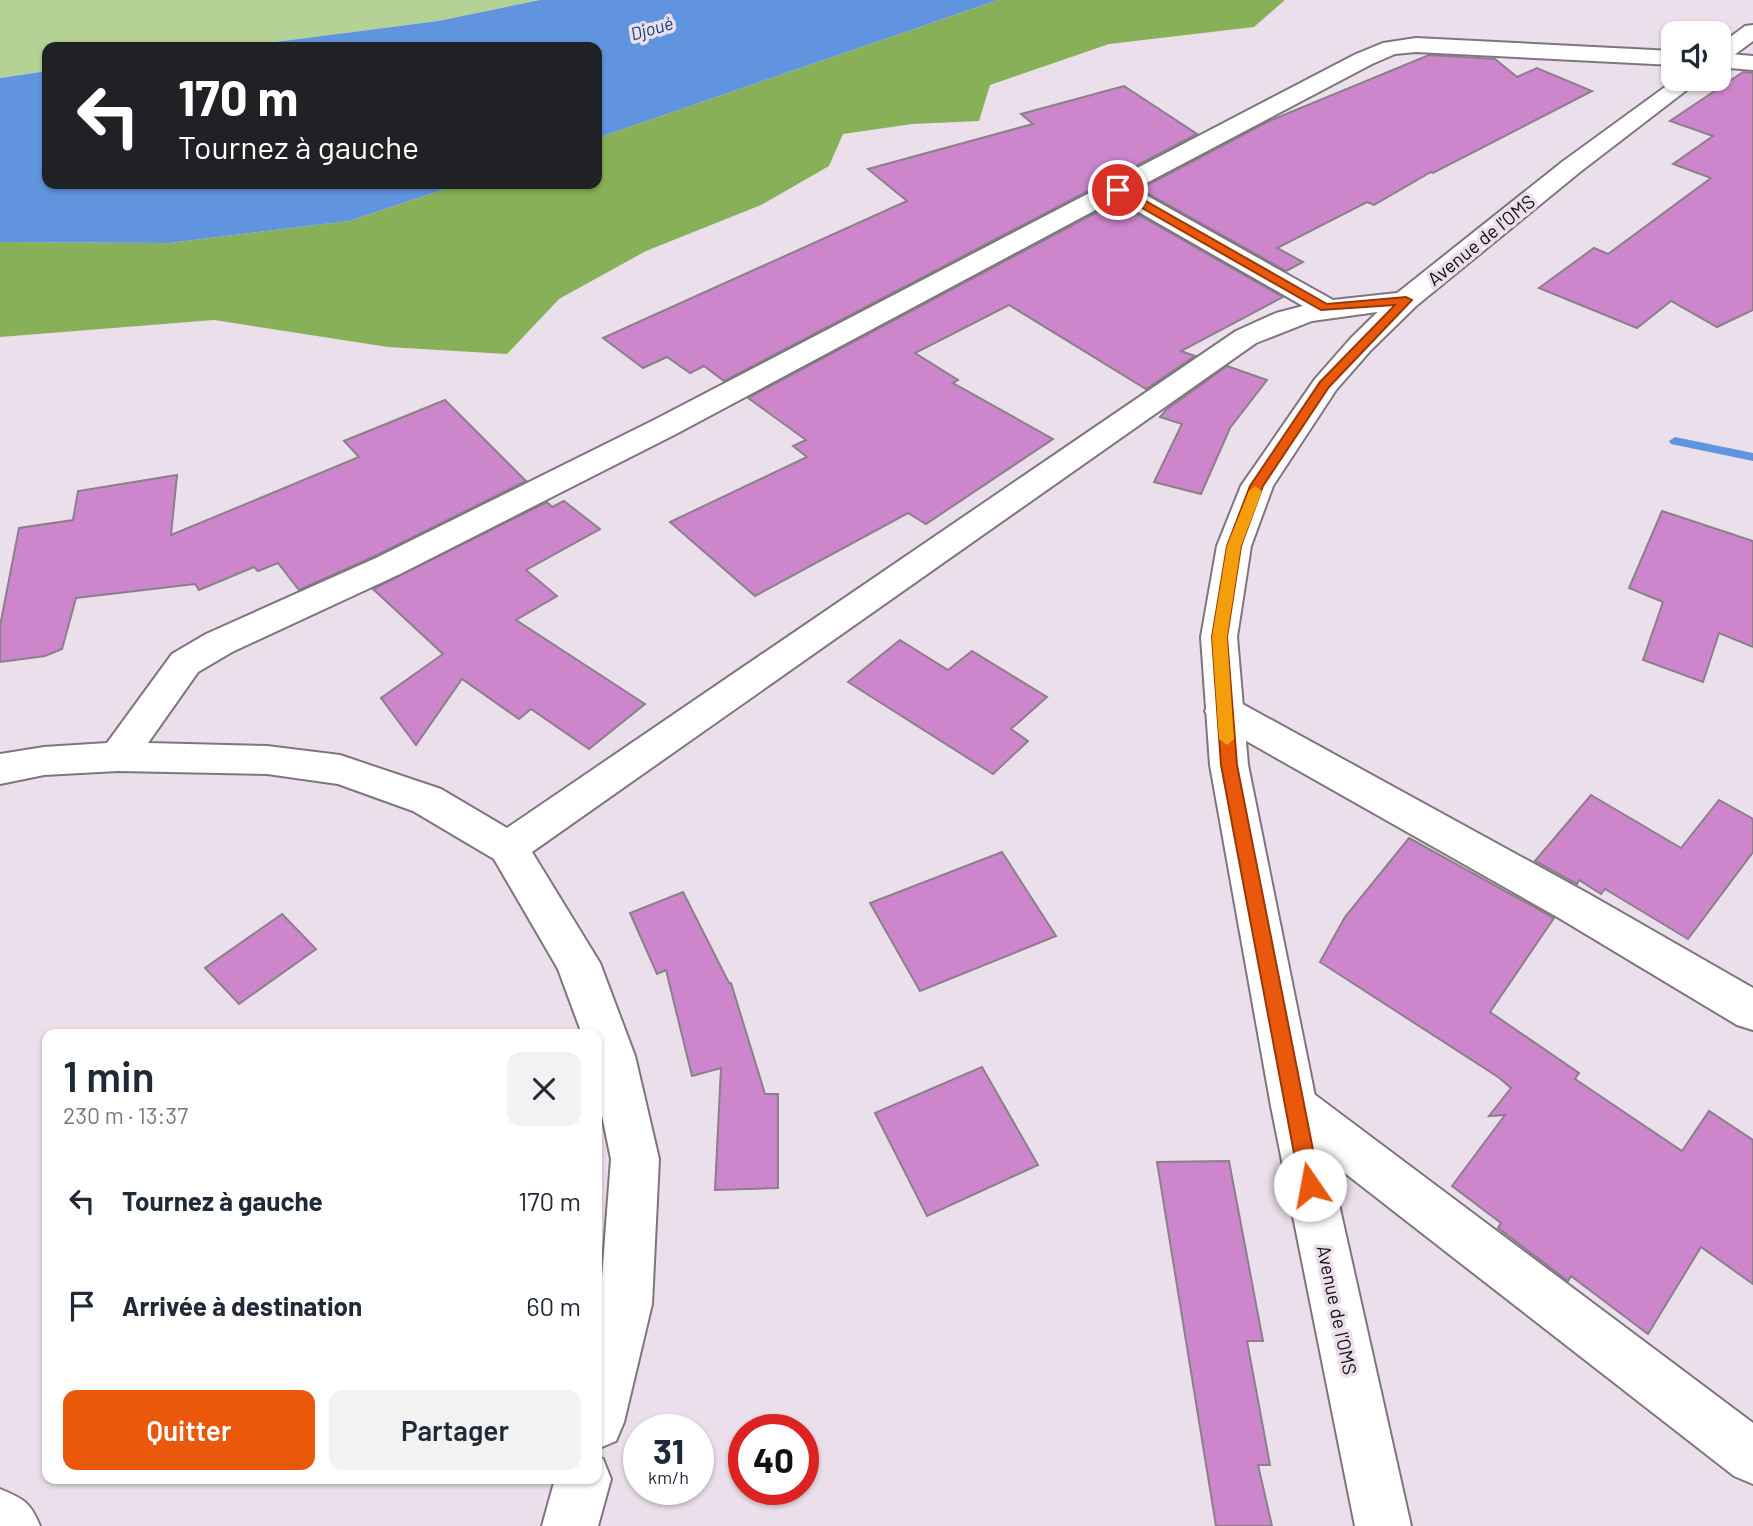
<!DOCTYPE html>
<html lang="fr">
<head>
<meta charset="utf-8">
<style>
  body { margin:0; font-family:Barlow,sans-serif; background:#f2f2f3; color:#1f2937; height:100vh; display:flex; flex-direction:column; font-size:26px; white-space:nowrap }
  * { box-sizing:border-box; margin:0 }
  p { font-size:23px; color:#747a83 }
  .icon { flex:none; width:38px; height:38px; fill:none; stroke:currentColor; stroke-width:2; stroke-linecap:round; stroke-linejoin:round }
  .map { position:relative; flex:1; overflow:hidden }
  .side { position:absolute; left:42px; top:1029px; width:560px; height:455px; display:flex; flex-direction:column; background:#fff; border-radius:14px; box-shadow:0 2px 5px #0004 }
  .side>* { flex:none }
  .banner { position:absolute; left:42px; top:42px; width:560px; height:147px; border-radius:14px; box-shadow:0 2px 5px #0004; background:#202124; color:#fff; overflow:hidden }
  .buttons { position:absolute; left:1661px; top:21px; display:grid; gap:14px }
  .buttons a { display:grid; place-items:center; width:70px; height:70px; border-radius:14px; background:#fff; box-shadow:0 2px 5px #0004; font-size:35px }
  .speed { position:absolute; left:623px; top:1414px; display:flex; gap:14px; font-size:35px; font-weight:700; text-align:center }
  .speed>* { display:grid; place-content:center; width:91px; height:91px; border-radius:50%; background:#fff; box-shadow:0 2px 5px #0004; line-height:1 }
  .speed small { font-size:18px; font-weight:400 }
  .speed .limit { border:10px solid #d22; background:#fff; color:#111 }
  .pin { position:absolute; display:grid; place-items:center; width:60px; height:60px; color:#fff; margin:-30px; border:4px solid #fff; border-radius:50%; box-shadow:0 2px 7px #0007 }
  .me { position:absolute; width:77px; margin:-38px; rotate:348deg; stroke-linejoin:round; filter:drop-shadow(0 0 5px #0008) }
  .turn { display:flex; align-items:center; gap:24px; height:147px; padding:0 21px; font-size:32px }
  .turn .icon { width:91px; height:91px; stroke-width:2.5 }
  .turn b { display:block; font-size:49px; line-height:60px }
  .round { display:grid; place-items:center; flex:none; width:74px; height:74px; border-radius:14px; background:#f2f2f3 }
  .headline { display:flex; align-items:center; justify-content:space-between; height:119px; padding:0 21px }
  h1 { font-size:42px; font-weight:600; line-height:52px }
  .cta { display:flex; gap:14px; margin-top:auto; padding:14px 21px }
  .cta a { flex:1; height:80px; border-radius:14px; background:#ea580c; color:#fff; font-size:28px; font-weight:600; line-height:80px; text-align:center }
  .cta a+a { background:#f2f2f3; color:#1f2937 }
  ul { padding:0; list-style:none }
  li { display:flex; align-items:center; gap:21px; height:105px; padding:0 21px }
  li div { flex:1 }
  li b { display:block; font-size:26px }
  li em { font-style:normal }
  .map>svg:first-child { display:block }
</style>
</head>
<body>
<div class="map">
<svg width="1753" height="1526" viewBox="0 0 1753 1526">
  <rect width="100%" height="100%" fill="#eadfea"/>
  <!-- green -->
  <path fill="#b4d196" d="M0,0H540L438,21L237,47H47V71L0,78Z"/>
  <!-- forest -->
  <path fill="#88b058" d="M998,0H1285L1254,27L1109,44L990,85L979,121L912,124L843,134L829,166L761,205L646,251L559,299L507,354L388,347L214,320L0,337V242L169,243L349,221L460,184H597V138Z"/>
  <!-- water -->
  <g fill="#6194df">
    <path d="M540,0H998L597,138V47H236L438,21Z"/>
    <path d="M47,71V184H460L349,221L169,243L0,242V78Z"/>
  </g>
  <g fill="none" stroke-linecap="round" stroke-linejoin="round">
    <!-- stream -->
    <path fill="#6194df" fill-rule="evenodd" d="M1675,437L1753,453V461L1671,444L1669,441Z"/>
  </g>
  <!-- building -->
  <g fill="#cd86cc" stroke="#8b808a" stroke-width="2">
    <path d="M1429,55L1495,59L1517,77L1537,68L1592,91L1433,173L1431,172L1374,205L1367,202L1277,248L1303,262L1286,271L1140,189L1269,121Z"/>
    <path d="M1743,72L1753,73V310L1717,327L1671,301L1637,328L1539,288L1594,248L1608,254L1711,178L1673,164L1713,136L1670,121Z"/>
    <path d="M1124,86L1197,134L724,381L704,366L690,373L667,357L643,368L603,338L907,201L868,169L1033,124L1021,114Z"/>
    <path d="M1116,202L1283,297L1181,351L1195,356L1146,389L1009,305L915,353L958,380L953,383L1053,439L926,524L908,513L755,596L670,522L807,457L793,446L806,440L748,398Z"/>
    <path d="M1227,366L1267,380L1230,428L1201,494L1154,482L1182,424L1160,417L1166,410Z"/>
    <path d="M445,400L526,481L375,556L299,590L278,563L258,571L254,567L199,590L195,584L76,598L62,649L45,656L0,662V626L19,528L73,520L78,491L177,475L171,535L359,457L344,441Z"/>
    <path d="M564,501L600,529L526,570L557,596L516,620L645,704L589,749L531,709L519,719L462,679L416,745L381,698L443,654L373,589L547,502L552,507Z"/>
    <path d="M1662,511L1753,541V647L1719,633L1703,682L1643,660L1663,602L1629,588Z"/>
    <path d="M900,640L948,670L972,651L1047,697L1011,729L1028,741L993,774L848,682Z"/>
    <path d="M1591,795L1681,848L1719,800L1753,819V852L1688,939L1605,889L1601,894L1579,880L1577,884L1535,861Z"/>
    <path d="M1409,838L1554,918L1490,1012L1579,1073L1575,1079L1682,1151L1709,1111L1753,1140V1284L1701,1247L1648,1334L1571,1276L1568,1281L1498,1228L1501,1223L1452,1186L1505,1115L1489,1116L1511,1088L1498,1077L1320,962L1345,917Z"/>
    <path d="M1002,852L1056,936L920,991L870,903Z"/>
    <path d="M683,892L729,983H731L765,1094H778V1188L715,1190L721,1068L692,1076L666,970L657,974L630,913Z"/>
    <path d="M282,914L316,949L239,1004L205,968Z"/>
    <path d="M982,1067L1038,1165L927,1216L875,1113Z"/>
    <path d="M1229,1161L1263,1341H1247L1270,1465H1258L1272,1526H1216L1157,1162Z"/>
  </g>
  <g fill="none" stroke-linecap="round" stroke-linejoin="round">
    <!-- street casing -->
    <g stroke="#7f757f" stroke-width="4">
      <g id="street">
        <path d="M1416,38L1673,51V65L1416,52L1395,54L1372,64L1135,189L1333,300L1406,292L1416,294L1420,300L1416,306L1406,308L1312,321L1256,343L532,852L600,963L635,1056L659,1159L652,1304L624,1422L616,1441L597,1449V1318L600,1304L611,1159L597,1091V1034H582L558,969L494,859L413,811L338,784L267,774L118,771L44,775L0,784V754L44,747L107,743L172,654L206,634L376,558L654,420L1356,54L1383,43ZM1116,199L1303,306L1276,313L1236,331L507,828L441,789L340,755L267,746L148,743L198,672L232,652L400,574L676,434Z"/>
        <path d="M1718,53L1753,56V70L1718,67Z"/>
        <path d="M1224,697L1237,701L1589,894L1753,988V1030L1737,1025L1559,918L1211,721L1205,711L1211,701Z"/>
        <path d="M1294,1085L1310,1091L1753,1423V1484L1734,1476L1278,1121L1271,1106L1278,1091Z"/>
        <path d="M597,1457L603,1459L611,1479L598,1526H542L555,1479H597Z"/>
        <path d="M0,1489C24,1499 30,1502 40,1526H0Z"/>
      </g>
    </g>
    <!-- secondary casing -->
    <g stroke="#7f757f" stroke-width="4">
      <g id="secondary">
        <path d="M1753,25V41L1726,61L1718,62V46L1745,26Z"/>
        <path d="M1676,79H1701L1580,172L1416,306L1371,350L1336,390L1273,486L1251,546L1237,637L1248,765L1317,1106L1411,1526H1355L1271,1106L1210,765L1201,637L1217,546L1241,486L1315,379L1351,338L1396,294L1562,162Z"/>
      </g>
    </g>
    <!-- street -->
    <use href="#street" fill="#fff" fill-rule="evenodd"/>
    <!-- secondary -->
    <use href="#secondary" fill="#fff" fill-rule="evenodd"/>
  </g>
  <!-- route -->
  <path fill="#ea580c" stroke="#983908" stroke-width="2" d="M1114,187H1121L1327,304L1406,297L1412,300L1329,387L1263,486L1241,546L1227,637L1237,765L1320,1185L1317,1191L1310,1194L1303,1191L1300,1185L1221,765L1212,637L1227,546L1250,486L1320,382L1395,305L1321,310L1114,192Z"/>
  <!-- slow -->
  <path fill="#f59e0b" d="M1255,486L1262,491L1241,546L1227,637L1234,739L1227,745L1219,739L1212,637L1227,546L1249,491Z"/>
  <g text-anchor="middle" stroke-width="7" stroke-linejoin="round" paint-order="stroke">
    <!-- far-water labels -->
    <g font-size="18" font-style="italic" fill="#0e3f83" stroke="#eadfea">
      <text transform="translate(652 29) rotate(-16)" y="6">Djoué</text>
    </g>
    <!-- street labels -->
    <g font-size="19" fill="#130f13" stroke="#eadfea">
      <text transform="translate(1481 240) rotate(-39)" y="7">Avenue de l'OMS</text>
      <text transform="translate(1337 1310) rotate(78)" y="7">Avenue de l'OMS</text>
    </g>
  </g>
</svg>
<div class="buttons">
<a><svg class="icon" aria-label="sound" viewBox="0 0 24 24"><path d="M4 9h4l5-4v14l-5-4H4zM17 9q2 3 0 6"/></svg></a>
</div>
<div class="speed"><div>31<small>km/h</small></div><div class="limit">40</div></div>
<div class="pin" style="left:1118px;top:190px;background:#d93025"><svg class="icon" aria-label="arrive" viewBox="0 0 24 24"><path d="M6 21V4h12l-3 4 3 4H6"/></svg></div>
<svg class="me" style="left:1310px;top:1185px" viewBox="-20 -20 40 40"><circle r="19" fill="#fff"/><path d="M0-13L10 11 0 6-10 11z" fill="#ea580c"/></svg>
<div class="banner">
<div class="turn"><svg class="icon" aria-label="left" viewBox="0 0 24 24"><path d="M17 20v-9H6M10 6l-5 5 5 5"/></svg><div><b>170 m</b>Tournez à gauche</div></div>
</div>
<section class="side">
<div class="headline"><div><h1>1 min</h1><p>230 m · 13:37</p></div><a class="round"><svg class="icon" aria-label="close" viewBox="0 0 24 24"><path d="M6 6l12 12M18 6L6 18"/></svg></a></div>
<ul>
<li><svg class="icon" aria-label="left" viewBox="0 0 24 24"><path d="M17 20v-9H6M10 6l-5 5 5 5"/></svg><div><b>Tournez à gauche</b></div><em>170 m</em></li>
<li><svg class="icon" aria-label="arrive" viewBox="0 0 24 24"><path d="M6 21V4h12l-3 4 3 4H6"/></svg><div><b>Arrivée à destination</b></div><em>60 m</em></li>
</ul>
<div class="cta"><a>Quitter</a><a>Partager</a></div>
</section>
</div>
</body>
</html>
